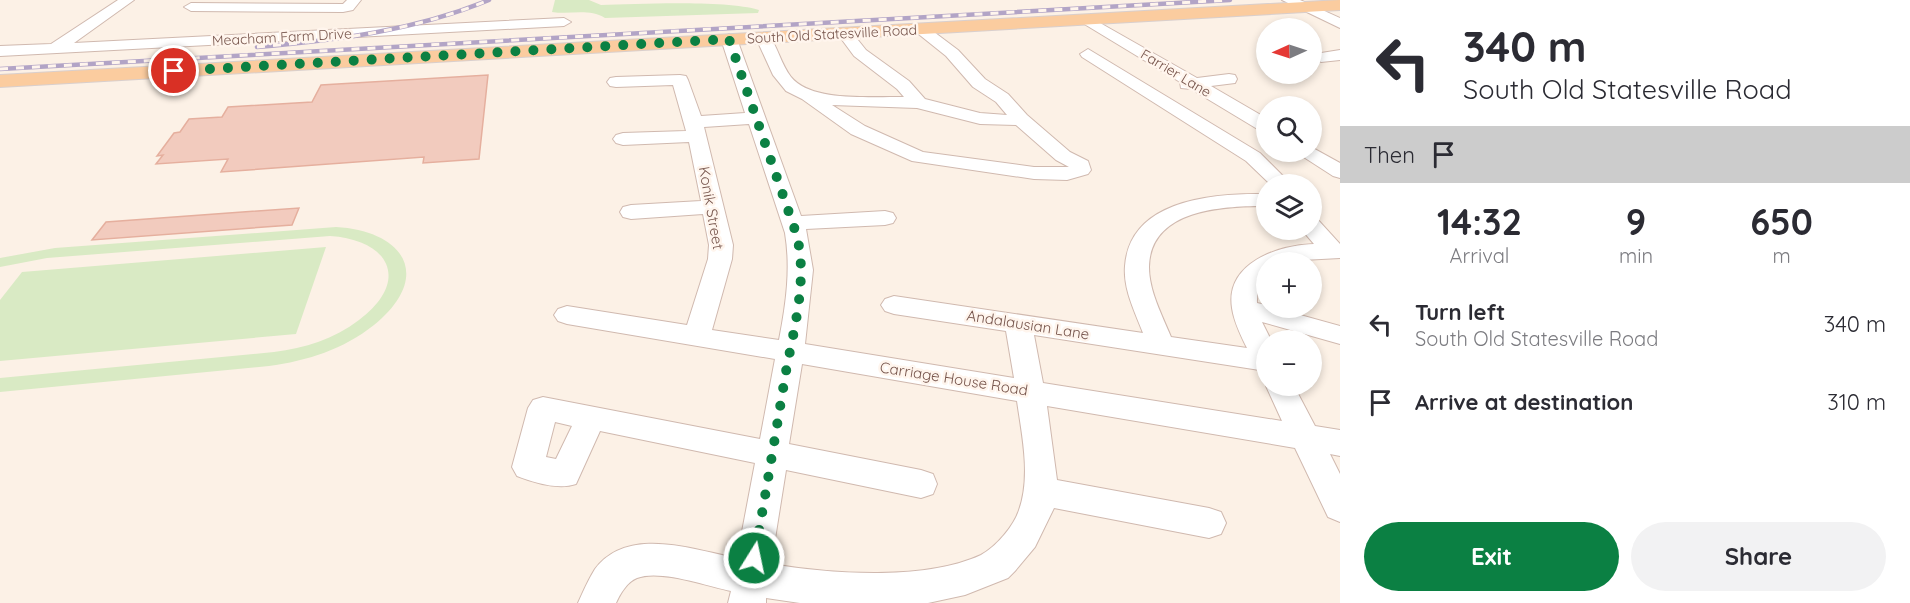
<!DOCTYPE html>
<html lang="en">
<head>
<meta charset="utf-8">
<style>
  body { margin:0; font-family:Quicksand,sans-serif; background:#f2f2f3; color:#2b2b33; height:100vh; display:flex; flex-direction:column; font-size:22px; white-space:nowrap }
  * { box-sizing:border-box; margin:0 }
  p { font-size:20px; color:#7c7c81 }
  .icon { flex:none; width:33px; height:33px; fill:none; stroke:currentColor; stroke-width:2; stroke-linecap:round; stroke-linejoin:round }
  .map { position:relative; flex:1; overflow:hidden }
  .side { display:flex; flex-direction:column; background:#fff; width:570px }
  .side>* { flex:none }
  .top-card { background:#fff; color:#2b2b33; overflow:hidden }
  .needle { width:39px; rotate:267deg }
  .fabs { position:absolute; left:1256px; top:18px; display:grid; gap:12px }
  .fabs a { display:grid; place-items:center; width:66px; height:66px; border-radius:50%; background:#fff; box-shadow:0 3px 9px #0003; font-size:30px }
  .pin { position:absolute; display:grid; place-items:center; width:51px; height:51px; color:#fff; margin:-26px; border:3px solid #fff; border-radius:50%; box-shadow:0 2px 6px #0007 }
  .me { position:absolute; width:66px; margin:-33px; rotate:10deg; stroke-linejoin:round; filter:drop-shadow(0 0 4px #0008) }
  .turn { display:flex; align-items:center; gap:21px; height:126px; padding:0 24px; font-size:27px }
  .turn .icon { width:78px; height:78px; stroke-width:2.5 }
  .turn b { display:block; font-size:42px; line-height:51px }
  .then { display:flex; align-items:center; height:57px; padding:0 24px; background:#0003; gap:12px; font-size:22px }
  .eta { display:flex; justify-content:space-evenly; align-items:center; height:102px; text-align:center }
  .eta b { font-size:36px; font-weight:800; line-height:42px }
  .cta { display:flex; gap:12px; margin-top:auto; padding:12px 24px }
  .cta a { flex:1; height:69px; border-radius:36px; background:#0b8043; color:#fff; font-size:24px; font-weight:800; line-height:69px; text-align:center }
  .cta a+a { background:#f2f2f3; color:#2b2b33 }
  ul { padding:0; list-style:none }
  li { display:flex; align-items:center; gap:18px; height:78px; padding:0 24px }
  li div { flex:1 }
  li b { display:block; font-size:22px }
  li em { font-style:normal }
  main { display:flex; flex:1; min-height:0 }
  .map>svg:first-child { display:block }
</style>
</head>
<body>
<main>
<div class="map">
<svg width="1340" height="603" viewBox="0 0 1340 603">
  <rect width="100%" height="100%" fill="#fcf1e6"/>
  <!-- green -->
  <g fill="#d9eac4">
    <path d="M555,0H589L601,5C640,4 725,0 759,10L758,13L605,18C588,8 571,15 552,12Z"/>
    <path d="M336,227C404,231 434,276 374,325C344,349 307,361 269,366L0,392V378L274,352C305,348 334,339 359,320C411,281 390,240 330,236L47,258L0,267V258L55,248Z"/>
    <path d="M326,247L296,334L0,361V300L22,272Z"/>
  </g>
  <!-- building -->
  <g fill="#f2cbbe" stroke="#e5af9e" stroke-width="1.5">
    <path d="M488,75L479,159L423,163L424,157L221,172L228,159L156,164L163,155L157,156L174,133L180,132L189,119L222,117L228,107L312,102L321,85Z"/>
    <path d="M299,208L292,225L92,240L106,222Z"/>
  </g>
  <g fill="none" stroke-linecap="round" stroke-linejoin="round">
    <!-- minor casing -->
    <g stroke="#d0b9af" stroke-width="2">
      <g id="minor">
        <path d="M118,0H134L74,43L564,18L571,22L564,26L0,56V46L51,44Z"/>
        <path d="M347,0H361L353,10L343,12L191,11L184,7L191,3L343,4Z"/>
        <path d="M1282,0H1300L1340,18V28Z"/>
        <path d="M1086,15L1197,78L1229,74L1235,75L1237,79L1235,83L1211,86L1266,118V132L1259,130L1191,89L1181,88L1180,82L1081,22L1079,19L1081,16Z"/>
        <path d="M921,25L926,26L958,50L985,79L1008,94L1027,115L1070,152L1088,161L1091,170L1088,174L1067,180L1034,179L912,161L851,134L802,99L786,91L773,75L756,38L759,35H769C778,48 781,64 791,77C812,103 873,96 904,97L897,89L854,56L837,33L845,28L850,30L866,50L909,81L925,99L980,113L1007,115L996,102L973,87L946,56L916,32L914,29ZM832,105L917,108L980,124L1016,125L1056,160L1069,167H1034L923,152L865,126Z"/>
        <path d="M729,34L737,39L801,216L885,211L893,213L896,218L893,223L885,225L806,229L813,270L805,344L1014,378L1006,331L894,314L885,311L881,305L885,299L894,296L1143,333C1135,312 1123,289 1125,266C1130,199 1215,193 1266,194V206C1223,206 1150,209 1149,267C1149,291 1162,315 1171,337L1247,348C1241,336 1234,322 1232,308C1225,263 1278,245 1314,244L1302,230H1311V219L1319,221L1340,244V258L1266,262C1266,278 1256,287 1257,303L1266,305V308H1275L1340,326V344L1262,322L1271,340H1266V371L1034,335L1043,383L1282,421L1266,386H1294L1315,426L1340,430V456L1330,454L1340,474V522L1328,517L1295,448L1047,406L1057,480L1209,508L1221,512L1226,523L1221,534L1209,538L1054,508L1035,547L1015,571L1008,578L965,595L928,603H800L766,598V603H728L731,591C707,586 660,569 637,578C627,582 620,594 616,603H578C583,592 588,580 595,569C628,525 693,550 737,558L755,463L600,431L576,484C558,490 535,483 517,476L512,467L528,408L533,400L543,397L760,439L775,359L567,324L558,321L554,315L558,309L567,306L687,325L708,259L709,245L703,214L631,219L623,217L620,212L623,207L631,205L701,201L689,142L623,145L616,143L613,139L616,135L623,133L686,131L673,85L616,87L610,86L607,82L610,78L616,77L680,75L686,76L688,80L701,116L745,113L721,39ZM749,124L785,233C791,269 786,304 779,340L712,330L732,259L733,245L704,127ZM802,364L1017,401C1022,436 1031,476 1019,510C1014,526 996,547 981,555C925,581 831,574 771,564L786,470L921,498L933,494L937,484L933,474L921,470L789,444ZM555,422L572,426L556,459L546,457Z"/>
        <path d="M1088,49L1260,153L1291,184H1270L1246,161L1082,57L1080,54Z"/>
        <path d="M1340,50V60L1321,62L1313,57L1315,54Z"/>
        <path d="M1311,147L1340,163V178L1333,176L1302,156L1299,152H1311Z"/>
      </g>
    </g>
    <!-- major casing -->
    <g stroke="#d9cfcd" stroke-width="2">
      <path id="major" d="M1340,0V10L0,87V75Z"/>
    </g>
    <!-- minor -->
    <use href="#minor" fill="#fff" fill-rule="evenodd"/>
    <!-- major -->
    <use href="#major" fill="#fbcc9f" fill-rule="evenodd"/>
    <!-- rail casing -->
    <g stroke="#b2a4c6" stroke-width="4.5">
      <g id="rail">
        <path d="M257,47C337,40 414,31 489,0"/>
        <path d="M0,69L1230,0"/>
      </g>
    </g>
    <!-- rail -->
    <use href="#rail" stroke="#fff5ed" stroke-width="3" stroke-dasharray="8" stroke-linecap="butt"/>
  </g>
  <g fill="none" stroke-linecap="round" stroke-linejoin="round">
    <!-- route -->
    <path stroke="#0b8043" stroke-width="10" stroke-dasharray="0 18" d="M174,71L729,39L796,233C809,279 793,331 785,377C775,438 765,498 754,558"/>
  </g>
  <g text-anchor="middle" stroke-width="5" stroke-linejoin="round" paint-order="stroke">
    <!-- far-street labels -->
    <g font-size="14" fill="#76544b" stroke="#fff5ed">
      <text transform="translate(832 34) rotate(-3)" y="5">South Old Statesville Road</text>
      <text transform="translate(282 37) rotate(-3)" y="5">Meacham Farm Drive</text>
      <text transform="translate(1176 73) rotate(31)" y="5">Farrier Lane</text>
    </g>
    <!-- street labels -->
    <g font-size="15" fill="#76544b" stroke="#fff5ed">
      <text transform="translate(711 208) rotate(80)" y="5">Konik Street</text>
      <text transform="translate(1028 325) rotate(9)" y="5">Andalausian Lane</text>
      <text transform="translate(954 379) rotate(9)" y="5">Carriage House Road</text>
    </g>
  </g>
</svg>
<div class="fabs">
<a><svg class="needle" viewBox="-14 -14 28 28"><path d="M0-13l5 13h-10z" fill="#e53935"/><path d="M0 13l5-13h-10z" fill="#7c7c81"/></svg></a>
<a><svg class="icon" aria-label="search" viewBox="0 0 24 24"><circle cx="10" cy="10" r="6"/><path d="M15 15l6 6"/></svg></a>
<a><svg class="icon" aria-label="layers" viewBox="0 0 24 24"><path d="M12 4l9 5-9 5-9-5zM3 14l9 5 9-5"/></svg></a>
<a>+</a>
<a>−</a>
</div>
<div class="pin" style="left:174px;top:71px;background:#d93025"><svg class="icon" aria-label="arrive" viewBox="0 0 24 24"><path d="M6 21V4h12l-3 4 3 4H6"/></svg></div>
<svg class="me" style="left:754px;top:558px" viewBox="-20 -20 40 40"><circle r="17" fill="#0b8043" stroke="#fff" stroke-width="3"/><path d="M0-11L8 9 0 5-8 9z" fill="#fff"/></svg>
</div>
<section class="side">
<div class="top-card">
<div class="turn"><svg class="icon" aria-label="left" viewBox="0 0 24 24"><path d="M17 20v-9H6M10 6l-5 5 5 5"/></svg><div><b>340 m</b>South Old Statesville Road</div></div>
<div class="then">Then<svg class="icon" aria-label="arrive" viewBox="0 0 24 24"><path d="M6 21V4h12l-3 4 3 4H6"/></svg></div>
</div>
<div class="eta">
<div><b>14:32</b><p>Arrival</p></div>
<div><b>9</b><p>min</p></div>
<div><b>650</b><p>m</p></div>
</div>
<ul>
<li><svg class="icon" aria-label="left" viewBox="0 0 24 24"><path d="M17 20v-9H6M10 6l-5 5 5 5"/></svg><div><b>Turn left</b><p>South Old Statesville Road</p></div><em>340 m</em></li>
<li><svg class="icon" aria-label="arrive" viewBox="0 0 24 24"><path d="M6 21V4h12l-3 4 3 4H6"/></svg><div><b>Arrive at destination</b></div><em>310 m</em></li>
</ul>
<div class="cta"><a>Exit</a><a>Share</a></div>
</section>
</main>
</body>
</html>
